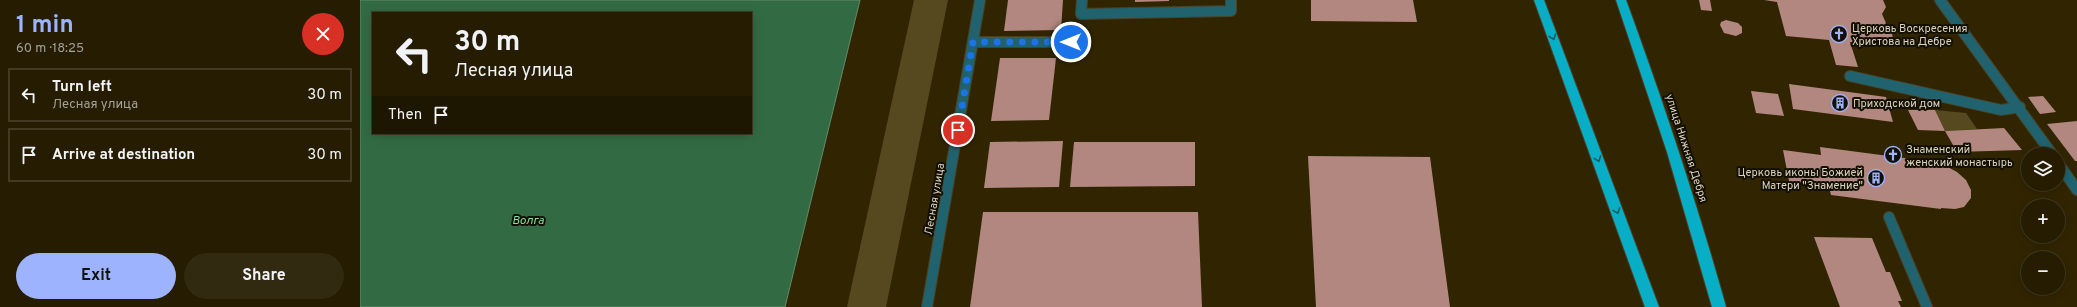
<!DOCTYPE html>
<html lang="en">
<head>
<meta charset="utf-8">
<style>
  body { margin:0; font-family:Overpass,sans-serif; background:#312910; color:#f1f3f6; height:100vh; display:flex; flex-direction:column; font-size:15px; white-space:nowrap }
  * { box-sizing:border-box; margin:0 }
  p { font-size:13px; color:#a3a199 }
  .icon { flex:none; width:22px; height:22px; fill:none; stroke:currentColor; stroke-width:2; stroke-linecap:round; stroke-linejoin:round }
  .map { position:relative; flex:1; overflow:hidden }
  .sheet { display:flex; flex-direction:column; background:#251c01; width:360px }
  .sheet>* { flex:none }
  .guide { position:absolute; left:12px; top:12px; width:380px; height:122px; border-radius:0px; box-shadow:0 2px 10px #0003,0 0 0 1px #423a23; background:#251c01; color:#f1f3f6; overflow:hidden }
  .buttons { position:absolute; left:1661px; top:147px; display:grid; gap:8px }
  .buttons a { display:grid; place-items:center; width:44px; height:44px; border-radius:50%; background:#251c01; box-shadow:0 2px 10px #0003,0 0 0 1px #423a23; font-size:20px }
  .pin { position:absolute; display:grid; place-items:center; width:34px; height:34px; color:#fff; margin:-17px; border:2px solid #fff; border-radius:50%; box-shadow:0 1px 4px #0007 }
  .me { position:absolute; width:44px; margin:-22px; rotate:270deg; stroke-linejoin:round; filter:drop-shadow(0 0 3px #0008) }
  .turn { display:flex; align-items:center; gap:14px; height:84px; padding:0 16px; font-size:18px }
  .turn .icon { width:52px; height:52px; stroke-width:2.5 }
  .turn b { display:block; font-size:28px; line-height:34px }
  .then { display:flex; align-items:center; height:38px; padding:0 16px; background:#0003; gap:8px; font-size:15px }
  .round { display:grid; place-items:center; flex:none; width:42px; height:42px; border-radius:21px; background:#312910 }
  .headline { display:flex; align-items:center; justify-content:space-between; height:68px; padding:0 16px }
  h1 { font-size:24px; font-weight:700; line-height:30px; color:#9eb3fd }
  .primary-button { display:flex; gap:8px; margin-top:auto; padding:8px 16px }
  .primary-button a { flex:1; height:46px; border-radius:24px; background:#9eb3fd; color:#111; font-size:16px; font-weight:700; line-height:46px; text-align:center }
  .primary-button a+a { background:#312910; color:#f1f3f6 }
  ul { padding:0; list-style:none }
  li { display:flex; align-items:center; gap:12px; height:54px; margin:0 8px 6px; padding:0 8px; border:2px solid #423a23; border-radius:0px }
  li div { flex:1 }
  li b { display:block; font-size:15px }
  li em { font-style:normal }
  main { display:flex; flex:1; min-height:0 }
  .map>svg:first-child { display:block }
</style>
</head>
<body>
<main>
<section class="sheet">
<div class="headline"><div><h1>1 min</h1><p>60 m · 18:25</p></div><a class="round" style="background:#d93025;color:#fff"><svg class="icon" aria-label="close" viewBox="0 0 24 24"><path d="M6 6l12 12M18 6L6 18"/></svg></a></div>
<ul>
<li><svg class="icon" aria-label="left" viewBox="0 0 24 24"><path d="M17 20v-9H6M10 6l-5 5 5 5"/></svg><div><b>Turn left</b><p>Лесная улица</p></div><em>30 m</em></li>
<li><svg class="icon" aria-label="arrive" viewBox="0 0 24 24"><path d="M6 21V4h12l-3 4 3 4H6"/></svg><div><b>Arrive at destination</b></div><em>30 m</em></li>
</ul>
<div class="primary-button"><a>Exit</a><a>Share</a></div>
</section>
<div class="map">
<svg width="1717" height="307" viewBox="0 0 1717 307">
  <rect width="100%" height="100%" fill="#312501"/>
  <!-- green -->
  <g fill="#57491f">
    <path d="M554,0H588L526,307H487Z"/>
    <path d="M1575,110L1606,113L1617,129L1585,131Z"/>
  </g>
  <!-- water -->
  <path fill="#326b43" stroke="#648a68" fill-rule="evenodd" d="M0,0H500L425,307H0ZM13,13H391V133H13Z"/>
  <!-- building -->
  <g fill="#b2877f">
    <path d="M648,0H703L701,30L644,31Z"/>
    <path d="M775,0H809V1L775,2Z"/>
    <path d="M951,0H1053L1057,22L951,21Z"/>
    <path d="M1339,0H1350L1352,11L1341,10Z"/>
    <path d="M1404,0H1523L1526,7L1522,14L1526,23L1522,27L1532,33L1533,40L1525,44L1490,42L1498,67L1476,65L1469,40L1426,36L1417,2Z"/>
    <path d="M1366,20L1378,23L1382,27V33L1376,36L1364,33L1360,25L1361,22Z"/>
    <path d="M640,58H696L689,120L631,121Z"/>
    <path d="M1429,84L1526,97L1533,122L1433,109Z"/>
    <path d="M1391,91L1418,94L1424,116L1396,113Z"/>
    <path d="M1683,96L1696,112L1680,114L1668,97Z"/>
    <path d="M1548,110H1575L1585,131L1644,128L1662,150L1597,152L1585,131L1558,130Z"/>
    <path d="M1717,121V161H1715L1687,124Z"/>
    <path d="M703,141L699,187L624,188L630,142Z"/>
    <path d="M714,142H835V186L710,187Z"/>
    <path d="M1460,147L1567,161L1586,166L1597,172L1606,180L1611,190V198L1604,207L1595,209L1581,208V209L1471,195L1469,187L1429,181L1423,150L1461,155Z"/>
    <path d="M948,156L1070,157L1090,307H956Z"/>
    <path d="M623,212H838L842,307H610Z"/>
    <path d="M1454,237L1512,238L1526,272H1530L1542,301H1538L1541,307H1480Z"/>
  </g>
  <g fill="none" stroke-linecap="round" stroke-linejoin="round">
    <!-- lane casing -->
    <g stroke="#4c4120" stroke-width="12">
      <g id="lane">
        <path d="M722,0L721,14L871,11V0"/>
        <path d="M613,42H711"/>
        <path d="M1490,76L1641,110L1660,107"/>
        <path d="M1529,217L1567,307"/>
      </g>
    </g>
    <!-- street casing -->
    <g stroke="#4c4120" stroke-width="12">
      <g id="street">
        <path d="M1580,0L1692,154"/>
        <path d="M1698,163L1717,190"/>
        <path d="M567,307L620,0"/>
      </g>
    </g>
    <!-- highway casing -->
    <g stroke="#4c4120" stroke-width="2">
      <g id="highway">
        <path d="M1174,0H1184L1299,307H1285Z"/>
        <path d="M1256,0H1266C1303,101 1337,203 1366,307H1352L1307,152Z"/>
      </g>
    </g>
    <!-- lane -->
    <use href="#lane" stroke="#20626d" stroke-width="10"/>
    <!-- street -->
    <use href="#street" stroke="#20626d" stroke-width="10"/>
    <!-- highway -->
    <use href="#highway" fill="#07aec5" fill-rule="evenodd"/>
  </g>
  <!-- one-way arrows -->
  <defs><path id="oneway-chevron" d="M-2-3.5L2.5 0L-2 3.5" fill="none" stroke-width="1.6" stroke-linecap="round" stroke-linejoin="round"/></defs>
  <g stroke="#0e5e64">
    <use href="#oneway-chevron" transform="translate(1193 37) rotate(70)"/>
    <use href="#oneway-chevron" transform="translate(1238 159) rotate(70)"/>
    <use href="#oneway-chevron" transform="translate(1257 211) rotate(70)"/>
  </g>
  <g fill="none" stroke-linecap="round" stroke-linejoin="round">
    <!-- route -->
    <path stroke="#1a73e8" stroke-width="7" stroke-dasharray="0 12.6" d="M598,130L613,42H711"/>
  </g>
  <!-- icons -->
  <defs>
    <g id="church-ring" transform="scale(0.9)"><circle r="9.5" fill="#140f03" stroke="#9eb3fd" stroke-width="1.5"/><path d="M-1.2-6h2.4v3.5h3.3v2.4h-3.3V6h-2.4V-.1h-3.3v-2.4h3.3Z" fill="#9eb3fd"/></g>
    <g id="building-ring" transform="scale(0.9)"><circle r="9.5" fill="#140f03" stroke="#9eb3fd" stroke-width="1.5"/><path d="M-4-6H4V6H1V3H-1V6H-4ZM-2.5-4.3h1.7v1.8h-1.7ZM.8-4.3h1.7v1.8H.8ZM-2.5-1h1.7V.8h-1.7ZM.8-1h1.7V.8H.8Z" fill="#9eb3fd"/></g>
  </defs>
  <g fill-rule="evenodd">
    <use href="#church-ring" x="1479" y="34"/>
    <use href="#building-ring" x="1480" y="103"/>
    <use href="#church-ring" x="1533" y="155"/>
    <use href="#building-ring" x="1516" y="178"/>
  </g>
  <g text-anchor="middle" stroke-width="4" stroke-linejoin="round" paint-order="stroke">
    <!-- poi labels -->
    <g font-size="11" fill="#dad4c0" stroke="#140f03" text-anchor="start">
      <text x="1492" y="32">Церковь Воскресения<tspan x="1492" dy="13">Христова на Дебре</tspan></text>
      <text x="1493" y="107">Приходской дом</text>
      <text x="1546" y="153">Знаменский<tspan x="1546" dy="13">женский монастырь</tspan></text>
      <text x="1503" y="176" text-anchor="end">Церковь иконы Божией<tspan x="1503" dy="13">Матери "Знамение"</tspan></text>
    </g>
    <!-- street labels -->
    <g font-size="11" fill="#dad4c0" stroke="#140f03">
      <text transform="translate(1327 148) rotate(72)" y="4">улица Нижняя Дебря</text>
      <text transform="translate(574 199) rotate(-80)" y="4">Лесная улица</text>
    </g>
    <!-- water labels -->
    <g font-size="12" font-style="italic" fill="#8bdea1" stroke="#140f03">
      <text x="168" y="224">Волга</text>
    </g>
  </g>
</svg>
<div class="buttons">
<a><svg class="icon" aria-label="layers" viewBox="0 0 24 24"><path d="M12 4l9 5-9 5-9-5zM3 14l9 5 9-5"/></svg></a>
<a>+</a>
<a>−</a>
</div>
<div class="pin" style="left:598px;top:130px;background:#d93025"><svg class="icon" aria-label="arrive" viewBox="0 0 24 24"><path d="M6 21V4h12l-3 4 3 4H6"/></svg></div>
<svg class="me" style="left:711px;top:42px" viewBox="-20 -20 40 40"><circle r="17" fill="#1a73e8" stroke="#fff" stroke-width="3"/><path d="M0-11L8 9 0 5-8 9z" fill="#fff"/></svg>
<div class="guide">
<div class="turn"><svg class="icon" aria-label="left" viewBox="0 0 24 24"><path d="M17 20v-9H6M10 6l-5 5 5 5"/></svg><div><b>30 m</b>Лесная улица</div></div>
<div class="then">Then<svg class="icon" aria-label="arrive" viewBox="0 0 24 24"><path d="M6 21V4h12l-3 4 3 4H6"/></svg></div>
</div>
</div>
</main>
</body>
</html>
